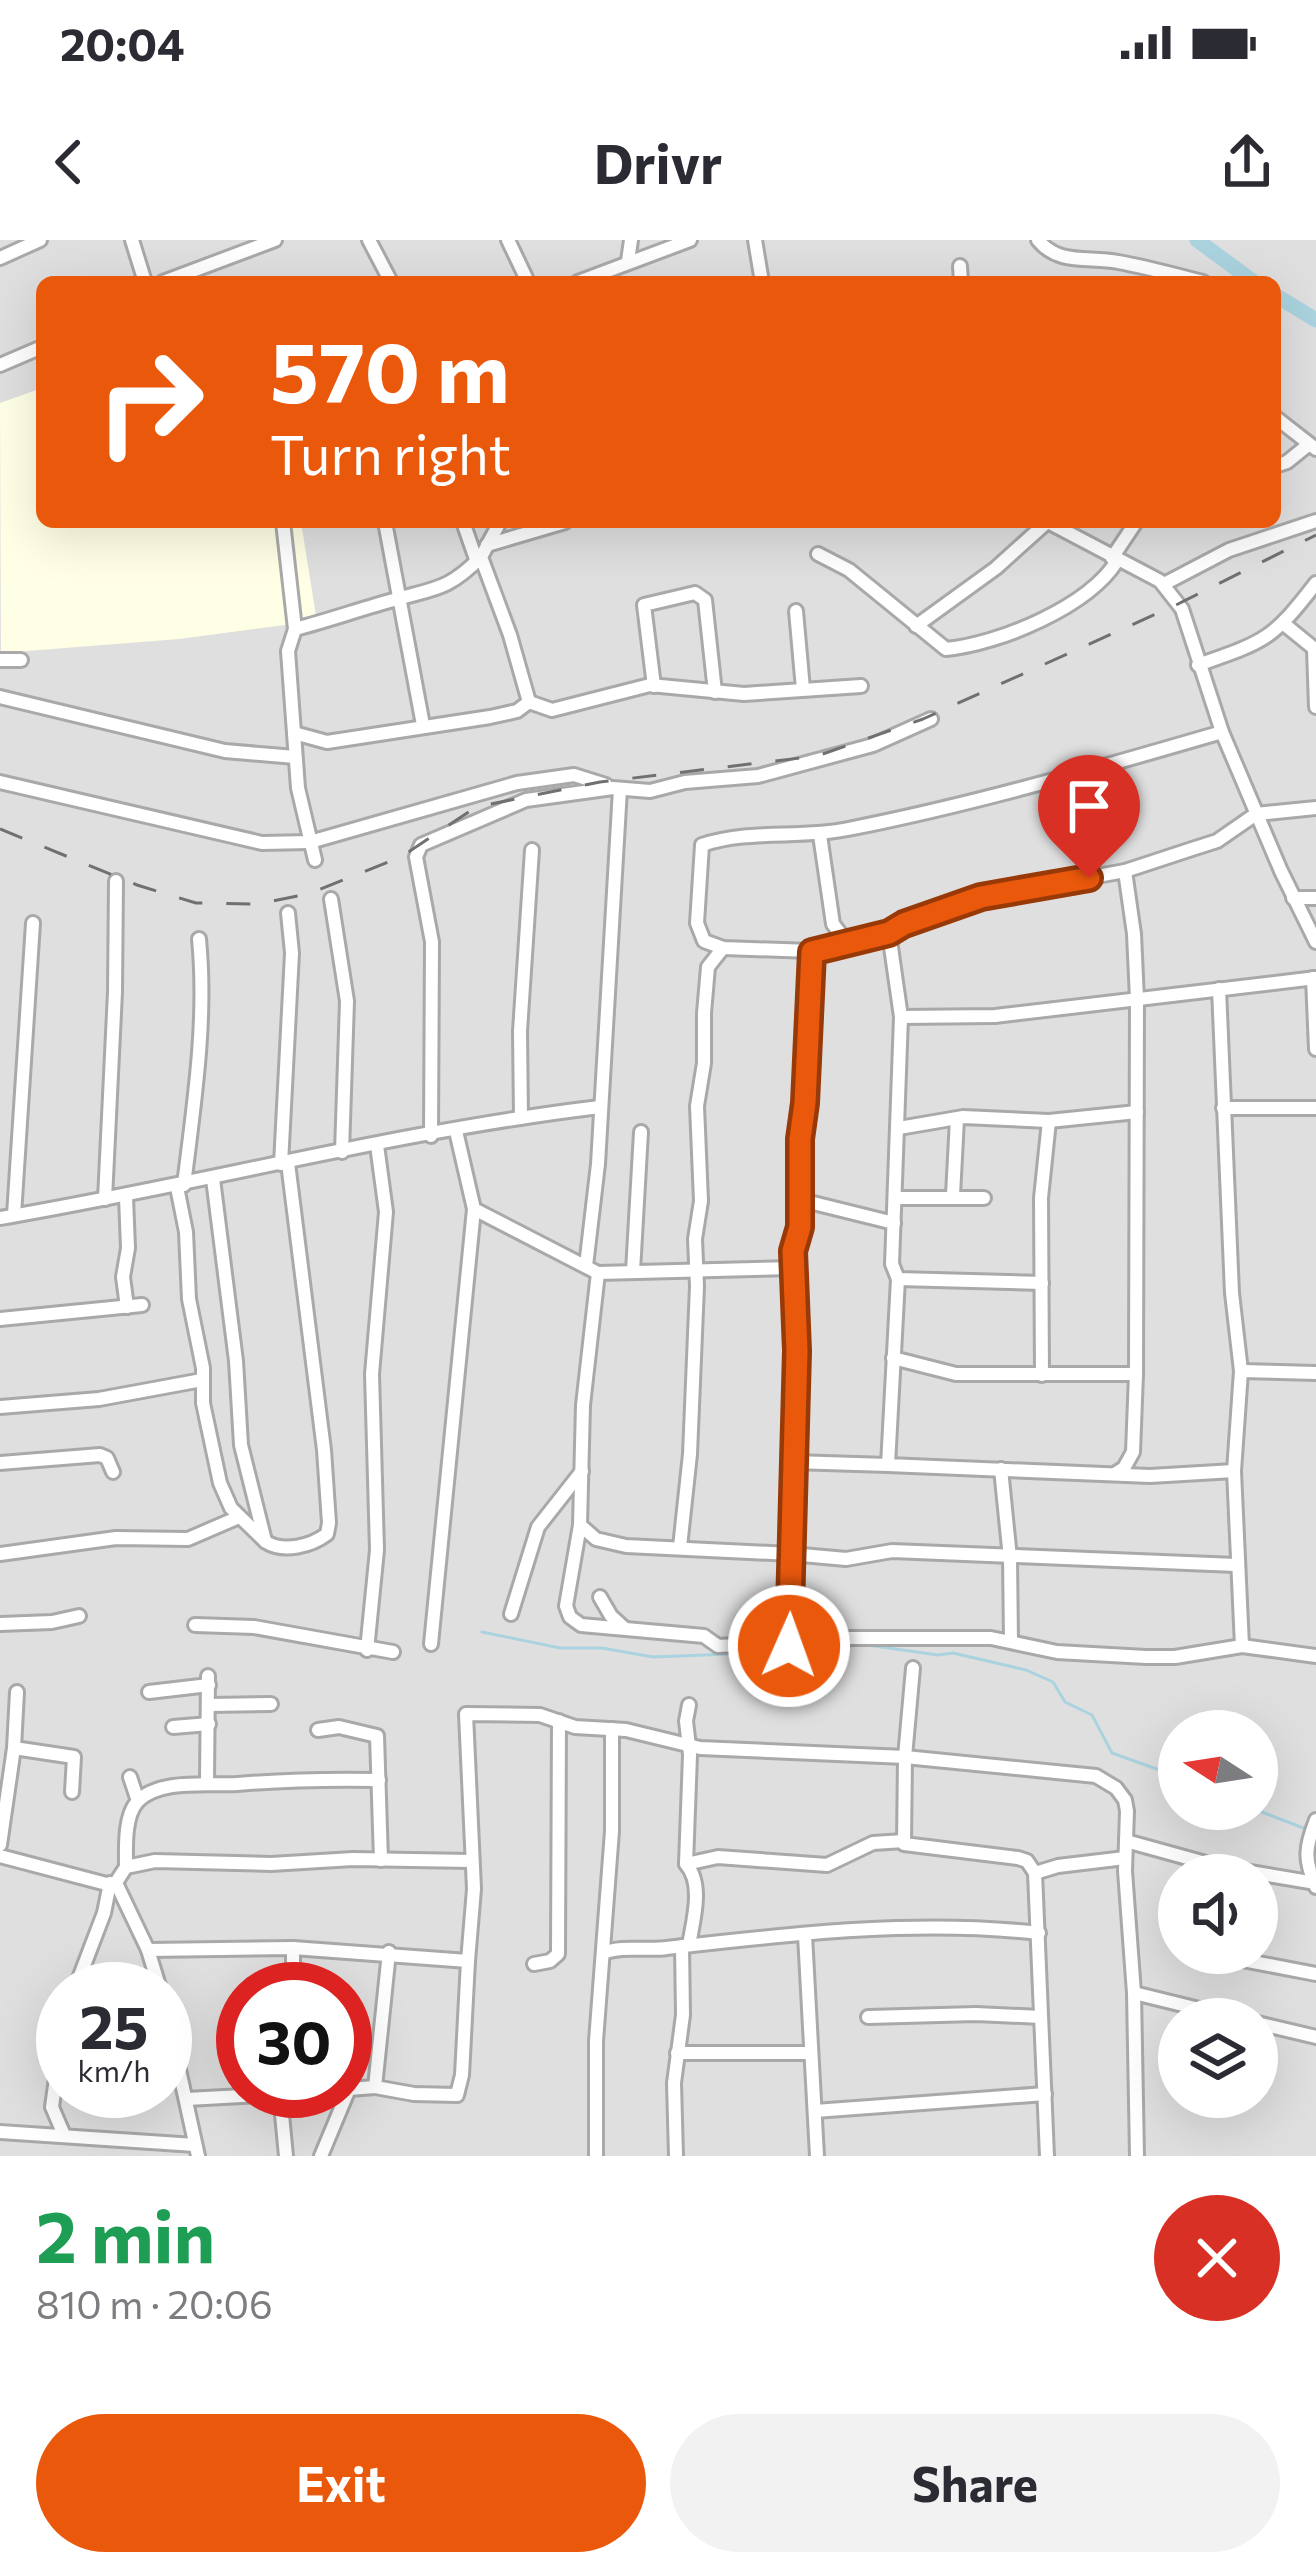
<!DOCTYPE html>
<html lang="en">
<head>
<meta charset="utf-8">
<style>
  body { margin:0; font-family:Commissioner,sans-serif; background:#f2f2f3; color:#2b2b33; height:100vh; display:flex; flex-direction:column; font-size:45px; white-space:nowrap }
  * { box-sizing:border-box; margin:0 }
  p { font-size:39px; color:#7c7c81 }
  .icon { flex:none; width:66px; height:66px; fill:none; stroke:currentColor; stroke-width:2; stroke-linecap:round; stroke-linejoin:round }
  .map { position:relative; height:1916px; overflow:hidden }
  .panel { display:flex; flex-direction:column; background:#fff; flex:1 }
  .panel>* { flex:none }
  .top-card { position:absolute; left:36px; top:36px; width:1245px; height:252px; border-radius:18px; box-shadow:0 12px 48px #0002; background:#ea580c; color:#fff; overflow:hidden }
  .needle { width:78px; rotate:282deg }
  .controls { position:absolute; left:1158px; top:1470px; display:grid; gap:24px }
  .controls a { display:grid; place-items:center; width:120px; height:120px; border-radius:50%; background:#fff; box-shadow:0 12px 48px #0002; font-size:60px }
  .speed { position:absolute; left:36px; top:1722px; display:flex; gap:24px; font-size:60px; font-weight:700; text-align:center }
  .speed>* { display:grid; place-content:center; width:156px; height:156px; border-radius:50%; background:#fff; box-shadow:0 12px 48px #0002; line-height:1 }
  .speed small { font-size:30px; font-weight:400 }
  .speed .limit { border:18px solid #d22; background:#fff; color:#111 }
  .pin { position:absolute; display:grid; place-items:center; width:102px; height:102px; color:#fff; margin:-123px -51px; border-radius:50% 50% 50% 0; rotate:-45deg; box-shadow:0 0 12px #0007 }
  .pin .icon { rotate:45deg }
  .me { position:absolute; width:132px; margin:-66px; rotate:2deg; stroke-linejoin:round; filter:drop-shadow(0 0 9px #0008) }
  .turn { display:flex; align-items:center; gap:42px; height:252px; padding:0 36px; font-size:54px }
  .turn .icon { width:156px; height:156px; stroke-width:2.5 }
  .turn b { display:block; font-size:84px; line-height:102px }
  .round { display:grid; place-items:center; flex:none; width:126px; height:126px; border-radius:63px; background:#f2f2f3 }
  .summary { display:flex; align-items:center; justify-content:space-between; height:204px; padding:0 36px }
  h1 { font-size:72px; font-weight:700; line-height:90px; color:#1e9e55 }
  .cta { display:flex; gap:24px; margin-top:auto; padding:24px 36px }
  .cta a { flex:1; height:138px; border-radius:72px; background:#ea580c; color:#fff; font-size:48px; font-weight:700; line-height:138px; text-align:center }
  .cta a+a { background:#f2f2f3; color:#2b2b33 }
  .status { display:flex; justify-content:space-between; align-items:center; height:84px; padding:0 60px; background:#fff; direction:ltr }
  .status svg { height:33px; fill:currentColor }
  header { display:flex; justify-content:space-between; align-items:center; height:156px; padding:0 36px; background:#fff; font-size:54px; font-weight:700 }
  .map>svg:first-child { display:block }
</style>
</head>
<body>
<div class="status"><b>20:04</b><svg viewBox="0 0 49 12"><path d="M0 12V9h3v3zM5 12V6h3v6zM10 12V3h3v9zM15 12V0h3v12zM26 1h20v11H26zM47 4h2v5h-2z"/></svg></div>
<header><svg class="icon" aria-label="back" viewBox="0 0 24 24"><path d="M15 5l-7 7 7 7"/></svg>Drivr<svg class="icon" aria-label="share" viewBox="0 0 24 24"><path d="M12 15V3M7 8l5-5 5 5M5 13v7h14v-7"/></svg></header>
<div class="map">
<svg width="1316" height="1916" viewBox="0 0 1316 1916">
  <rect width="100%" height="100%" fill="#f2efe9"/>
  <!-- residential -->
  <path fill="#e0dfdf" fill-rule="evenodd" d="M0,0H1316V1916H0ZM42,42H1275V282H42ZM1179,1491H1257V1569H1179ZM1179,1635H1257V1713H1179ZM63,1749H165V1851H63ZM243,1749H345V1851H243ZM1179,1779H1257V1857H1179Z"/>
  <!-- education -->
  <path fill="#ffffe5" d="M42,148V282H301L316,376L300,383L179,399L1,413L0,163Z"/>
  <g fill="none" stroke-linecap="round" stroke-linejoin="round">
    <!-- stream -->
    <g stroke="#aad3df" stroke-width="3">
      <path d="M482,1392L560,1408H602L653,1417L783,1412"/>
      <path d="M799,1411L860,1404L938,1415L953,1413L1026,1430L1053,1442L1065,1462L1092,1475L1112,1513L1179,1537"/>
      <path d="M1254,1569L1306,1589"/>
    </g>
    <!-- river -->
    <g stroke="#aad3df" stroke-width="15">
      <path d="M1197,0L1254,42"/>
      <path d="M1275,55L1316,80"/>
    </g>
    <!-- minor casing -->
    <g stroke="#a9a9a9" stroke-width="18">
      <g id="minor">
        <path d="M132,0L145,42"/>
        <path d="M369,0L391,42"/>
        <path d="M508,0L528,42"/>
        <path d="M755,0L762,42"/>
        <path d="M1038,0C1059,26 1090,16 1118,22C1146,27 1175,35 1203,42"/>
        <path d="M0,18L40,0"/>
        <path d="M628,21L631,0"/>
        <path d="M960,26L961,42"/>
        <path d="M163,42L275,0"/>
        <path d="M578,42L690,0"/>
        <path d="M0,125L42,107"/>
        <path d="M1275,177L1316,209"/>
        <path d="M1275,226L1287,222L1308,205"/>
        <path d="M283,282L295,389L288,411L298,548L315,620"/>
        <path d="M385,282L423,485"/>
        <path d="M463,282L477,322"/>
        <path d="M500,282L481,317L510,395L529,462"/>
        <path d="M1048,282L1160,341L1182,369L1222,492L1281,631L1316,702"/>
        <path d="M487,305L565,282"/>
        <path d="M818,314L849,330L946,409C999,404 1088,367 1117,321"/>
        <path d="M1112,318L1136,282"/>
        <path d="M1164,344L1229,310L1316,281"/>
        <path d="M796,371L803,449"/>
        <path d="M1284,384L1316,410"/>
        <path d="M916,386L996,328L1047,282"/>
        <path d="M295,389C330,380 363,368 397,359C437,348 449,349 481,317"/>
        <path d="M1314,409L1316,467"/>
        <path d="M0,420H21"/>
        <path d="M1198,425C1266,401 1272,400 1316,343"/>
        <path d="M654,446L644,365L695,353L705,360L715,452"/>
        <path d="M0,457L225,511L295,517"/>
        <path d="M294,493L327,502L490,477L517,471L529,462L552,470L650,445L744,454L861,446"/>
        <path d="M0,542L262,603L310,602L517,543L574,535L606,545"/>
        <path d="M820,595L833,684L846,701"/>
        <path d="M1293,658H1316"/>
        <path d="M331,659L347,761L342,912"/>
        <path d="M889,693L904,684L981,657L1125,631L1192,609L1217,601L1256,574L1316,568"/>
        <path d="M811,711L723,708L704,701L697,683L702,605C748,589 800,599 848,589C975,564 1098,528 1222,492"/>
        <path d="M1313,738L1316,809"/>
        <path d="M1219,749L1232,1053L1241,1131L1234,1231L1242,1406"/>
        <path d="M901,777L995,776L1316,738"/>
        <path d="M1223,868H1316"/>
        <path d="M521,878L520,791L532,610"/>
        <path d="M899,888L963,877L1049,881L1137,872"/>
        <path d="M456,891L474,969L598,1033L794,1028"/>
        <path d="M431,896L432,702L416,617L421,605L526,560L613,548L650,551L685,542L758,536L873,505L931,479"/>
        <path d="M281,924L292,713L288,673"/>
        <path d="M213,939L236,1121L241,1205L265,1301"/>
        <path d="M184,945C194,863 207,781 199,699"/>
        <path d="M177,947L186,992L189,1059L203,1128V1163L220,1243L231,1268L266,1302C284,1313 311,1306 327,1294L329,1283L324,1210L288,923"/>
        <path d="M953,955L957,879"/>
        <path d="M126,957L128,1008L123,1037L127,1067"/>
        <path d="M896,958H984"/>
        <path d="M105,959L115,752L116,641"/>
        <path d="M801,960L894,983"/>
        <path d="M14,975L33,683"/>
        <path d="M0,978C200,944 398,891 600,867"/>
        <path d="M586,1026L598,924L620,549"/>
        <path d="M633,1031L641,892"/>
        <path d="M598,1033L583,1165L580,1285L596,1299L626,1306L791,1314L797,1137L793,1011L800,987V899L805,863L811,711L889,693L901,777L892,1024L898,1039L1042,1043"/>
        <path d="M898,1039L888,1225L1150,1236L1234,1231"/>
        <path d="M0,1079L142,1065"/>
        <path d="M893,1118L956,1134H1136"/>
        <path d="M1241,1131L1316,1133"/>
        <path d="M1042,1135L1041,958L1049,881"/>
        <path d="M0,1167L99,1159L202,1140"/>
        <path d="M793,1222L888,1225"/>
        <path d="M0,1223L100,1215L107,1218L113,1232"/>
        <path d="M1001,1229L1010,1318L1011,1401"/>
        <path d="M1116,1233L1124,1228L1133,1212L1136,1134L1137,759L1134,694L1125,631"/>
        <path d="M580,1285L566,1366L570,1377L581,1385L704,1396L718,1406L789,1402"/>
        <path d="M680,1307L690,1214L697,1046L695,999L701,961L697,866L704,823V773L708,727L723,708"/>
        <path d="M0,1314L116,1298L188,1299L239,1277"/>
        <path d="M600,1357L611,1376L623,1387"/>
        <path d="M511,1374L538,1287L582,1231"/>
        <path d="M0,1384L52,1382L79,1376"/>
        <path d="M195,1385L254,1387L393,1412"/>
        <path d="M789,1398H991L1057,1412L1146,1417H1175L1242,1406L1316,1416"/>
        <path d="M431,1404L474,969"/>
        <path d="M367,1410L377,1310L372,1134L386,972L377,905"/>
        <path d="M913,1428L905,1517L904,1604L1018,1618L1027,1621L1035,1633L1047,1916"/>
        <path d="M776,1447L789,1406L791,1314L846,1319L892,1311L1236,1325"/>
        <path d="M149,1452L209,1445"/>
        <path d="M209,1465L271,1464"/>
        <path d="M173,1487L209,1484"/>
        <path d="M318,1490L339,1487L377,1496L381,1620"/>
        <path d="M14,1508L74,1517L72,1552"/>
        <path d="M130,1537L138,1561"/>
        <path d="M207,1541L208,1436"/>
        <path d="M1126,1601L1220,1627L1316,1643"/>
        <path d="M0,1605L14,1508L17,1452"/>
        <path d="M0,1616L118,1647L148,1710L160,1749"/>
        <path d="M686,1624L718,1617L827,1625L873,1603L904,1601"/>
        <path d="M126,1627C126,1608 124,1577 137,1562C159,1538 210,1546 237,1544C285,1540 331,1539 379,1540"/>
        <path d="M1035,1633L1058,1626L1125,1618"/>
        <path d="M115,1644L126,1627L155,1621L271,1624L353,1619L472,1621"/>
        <path d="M1316,1647C1304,1620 1305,1608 1316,1580"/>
        <path d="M805,1695L817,1916"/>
        <path d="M689,1705C693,1681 704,1644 686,1624L690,1515L686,1481L689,1465"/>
        <path d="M293,1708V1749"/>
        <path d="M148,1710L293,1708L468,1721L474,1649L466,1474L540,1475L575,1487L626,1490L700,1508L905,1517L1096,1536L1116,1548L1125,1560L1127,1571L1125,1631L1134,1753L1137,1916"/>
        <path d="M603,1713C623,1705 646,1711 667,1708C790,1694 916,1679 1039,1693"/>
        <path d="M1206,1713L1316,1734"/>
        <path d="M534,1724L550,1721L558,1714L559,1481"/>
        <path d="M75,1749L104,1673L110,1643"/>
        <path d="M1134,1753L1240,1779"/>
        <path d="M165,1766L198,1916"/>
        <path d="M868,1777L976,1774L1041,1777"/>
        <path d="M1257,1783L1316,1797"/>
        <path d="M63,1789L52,1867L64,1895"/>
        <path d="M677,1813H810"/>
        <path d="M375,1847L414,1854L457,1855L462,1835L468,1721"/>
        <path d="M187,1859L280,1854L286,1916"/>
        <path d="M815,1871L1045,1854"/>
        <path d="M0,1892L195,1905"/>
        <path d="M321,1916L349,1849L375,1847L389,1712"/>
        <path d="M596,1916V1801L612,1591V1489"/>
        <path d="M676,1916L674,1843L683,1775L682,1706"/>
      </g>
    </g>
    <!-- minor -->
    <use href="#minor" stroke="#fff" stroke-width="12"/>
    <!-- rail -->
    <path stroke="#707070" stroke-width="3" stroke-dasharray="24 24" stroke-linecap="butt" d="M0,589L137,645L196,663L257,664L308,654L401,617L476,567L600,542L817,516L923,479L1178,364L1316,295"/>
  </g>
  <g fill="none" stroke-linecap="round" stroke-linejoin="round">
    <!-- route casing -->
    <g stroke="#983908" stroke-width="30">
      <path id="route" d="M789,1406L797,1111L793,1011L800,987V899L805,863L812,712L889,693L904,684L981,657L1089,638"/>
    </g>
    <!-- route -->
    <use href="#route" stroke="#ea580c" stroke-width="21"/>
  </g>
</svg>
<div class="controls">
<a><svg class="needle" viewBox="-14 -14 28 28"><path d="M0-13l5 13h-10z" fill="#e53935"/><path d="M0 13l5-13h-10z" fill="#7c7c81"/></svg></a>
<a><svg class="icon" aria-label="sound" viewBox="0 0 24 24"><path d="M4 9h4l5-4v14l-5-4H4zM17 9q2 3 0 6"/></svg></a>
<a><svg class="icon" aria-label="layers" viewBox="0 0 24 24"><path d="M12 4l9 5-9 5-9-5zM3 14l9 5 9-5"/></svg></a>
</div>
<div class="speed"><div>25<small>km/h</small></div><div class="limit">30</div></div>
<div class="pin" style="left:1089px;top:638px;background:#d93025"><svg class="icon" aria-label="arrive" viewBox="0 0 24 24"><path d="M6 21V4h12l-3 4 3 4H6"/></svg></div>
<svg class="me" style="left:789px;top:1406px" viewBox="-20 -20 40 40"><circle r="17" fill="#ea580c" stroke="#fff" stroke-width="3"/><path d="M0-11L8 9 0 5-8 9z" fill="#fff"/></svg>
<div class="top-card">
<div class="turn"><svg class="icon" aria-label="right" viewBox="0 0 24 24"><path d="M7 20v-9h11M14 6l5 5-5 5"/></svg><div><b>570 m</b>Turn right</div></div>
</div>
</div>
<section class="panel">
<div class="summary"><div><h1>2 min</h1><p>810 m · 20:06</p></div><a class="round" style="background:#d93025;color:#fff"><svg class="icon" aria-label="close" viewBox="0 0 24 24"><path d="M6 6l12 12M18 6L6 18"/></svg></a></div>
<div class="cta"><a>Exit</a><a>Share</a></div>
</section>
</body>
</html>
